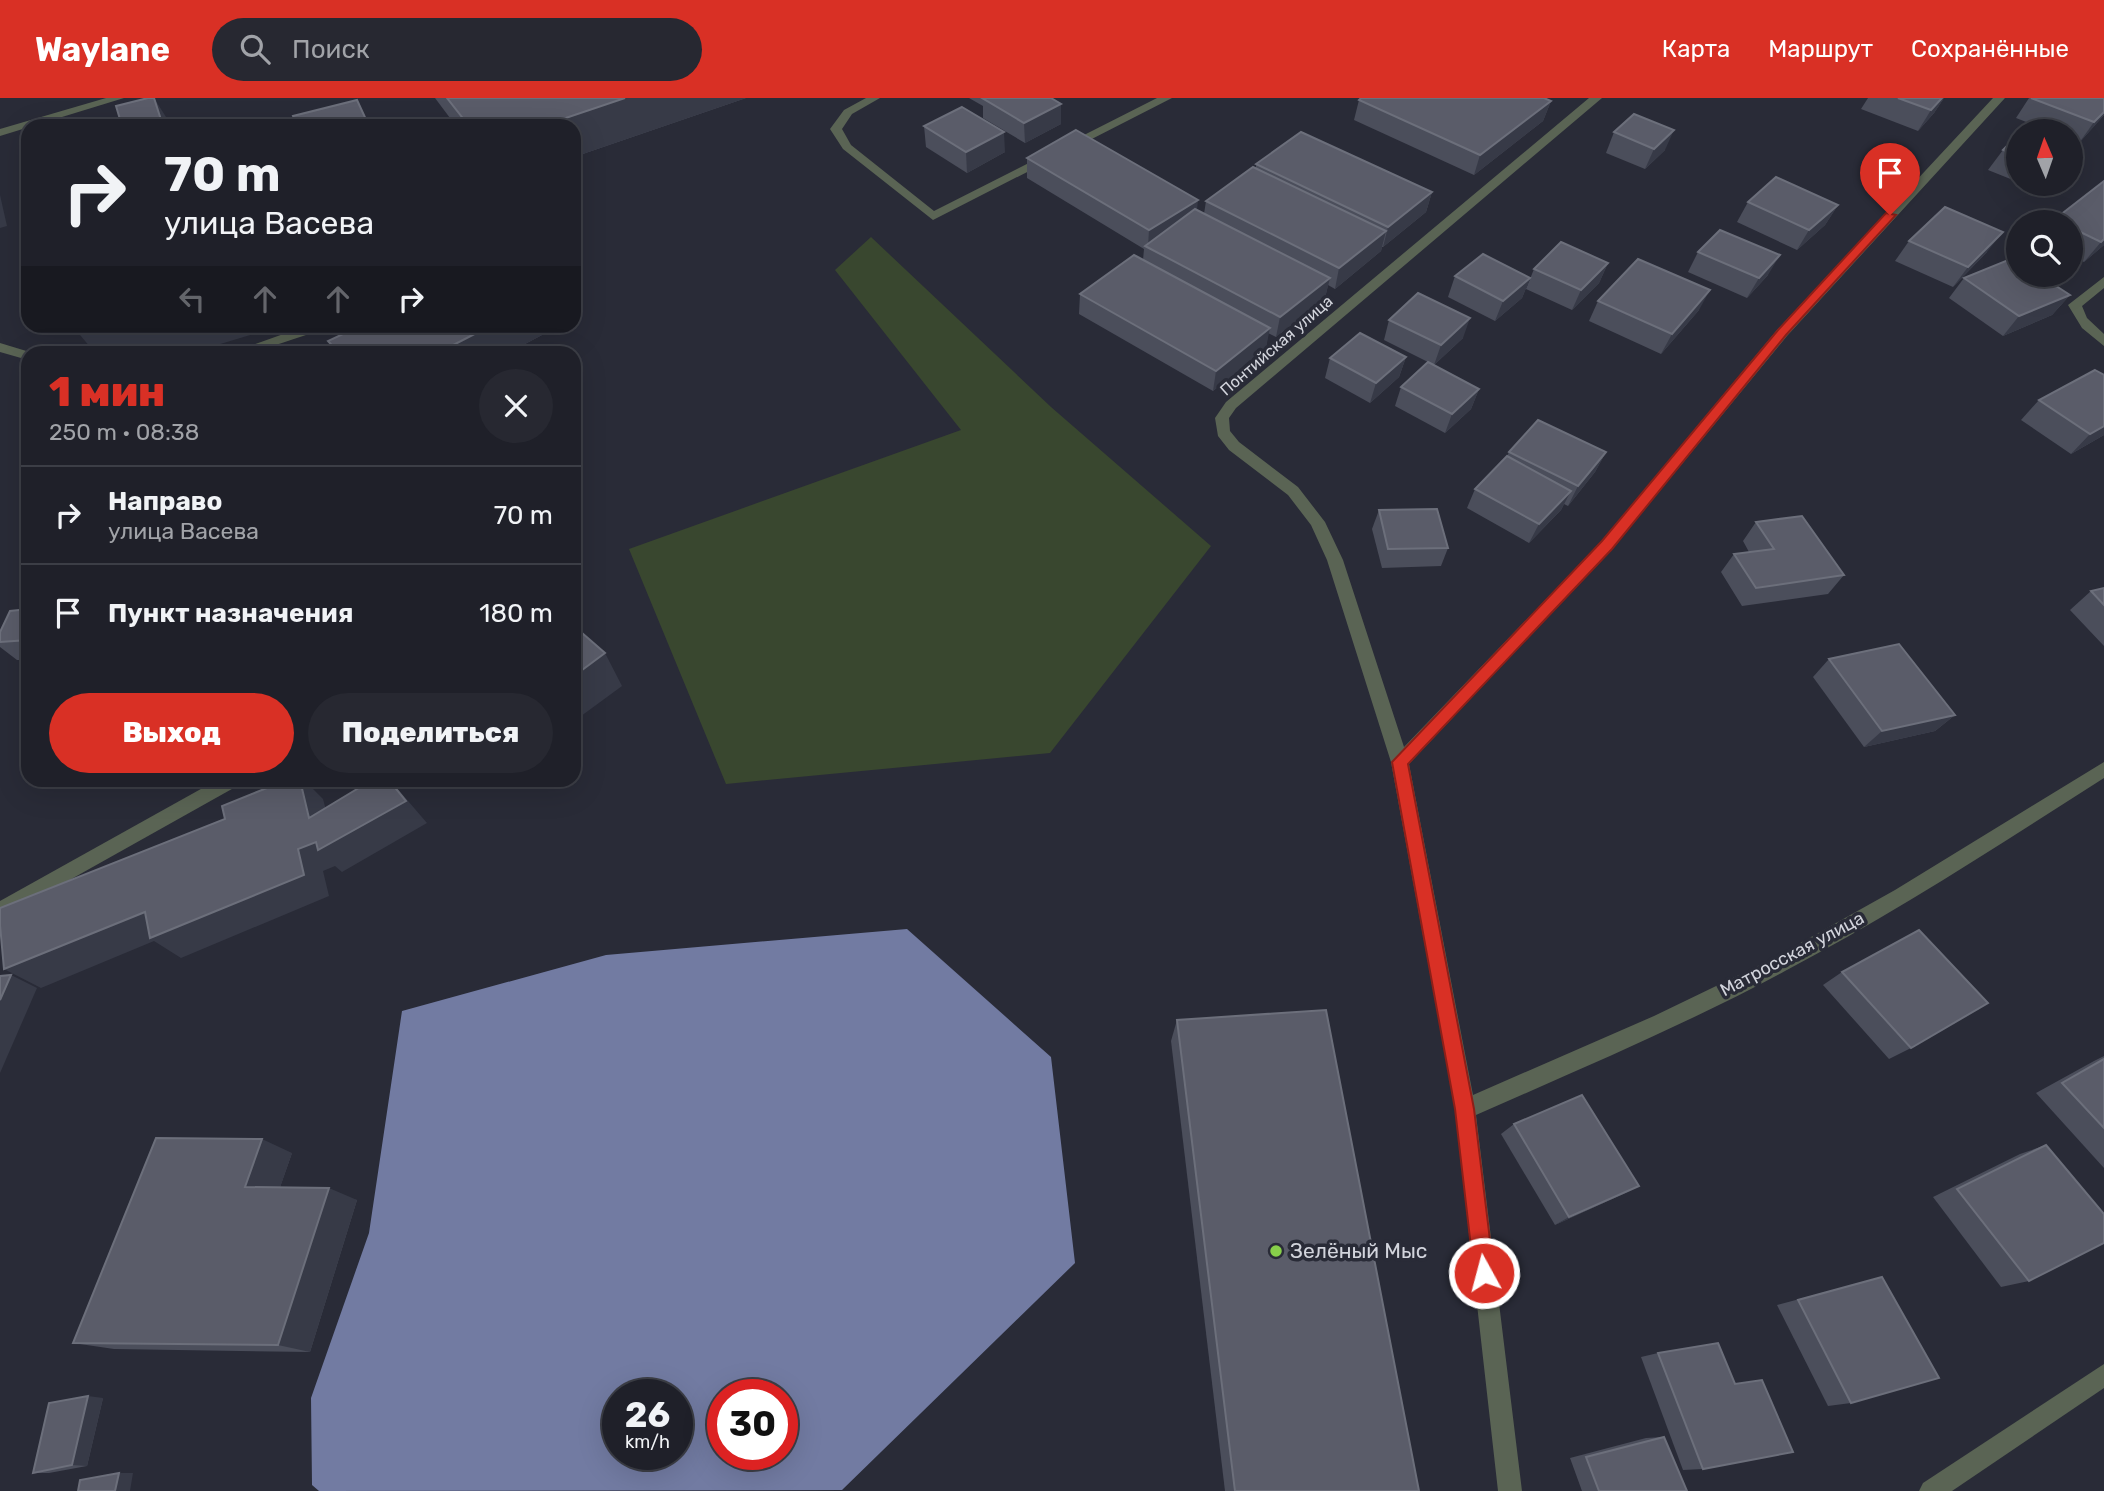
<!DOCTYPE html>
<html lang="ru">
<head>
<meta charset="utf-8">
<style>
  body { margin:0; font-family:Rubik,sans-serif; background:#272831; color:#f1f3f6; height:100vh; display:flex; flex-direction:column; font-size:26px; white-space:nowrap }
  * { box-sizing:border-box; margin:0 }
  p { font-size:23px; color:#a1a3a8 }
  .icon { flex:none; width:38px; height:38px; fill:none; stroke:currentColor; stroke-width:2; stroke-linecap:round; stroke-linejoin:round }
  .map { position:relative; flex:1; overflow:hidden }
  .panel { position:absolute; left:21px; top:248px; width:560px; height:441px; display:flex; flex-direction:column; background:#1f2029; border-radius:21px; box-shadow:0 7px 28px #0002,0 0 0 2px #3c3e46 }
  .panel>* { flex:none }
  .hud { position:absolute; left:21px; top:21px; width:560px; height:214px; border-radius:21px; box-shadow:0 7px 28px #0002,0 0 0 2px #3c3e46; background:#1f2029; color:#f1f3f6; overflow:hidden }
  .needle { width:46px; rotate:358deg }
  .controls { position:absolute; left:2006px; top:21px; display:grid; gap:14px }
  .controls a { display:grid; place-items:center; width:77px; height:77px; border-radius:50%; background:#1f2029; box-shadow:0 7px 28px #0002,0 0 0 2px #3c3e46; font-size:35px }
  .speed { position:absolute; left:602px; top:1281px; display:flex; gap:14px; font-size:35px; font-weight:700; text-align:center }
  .speed>* { display:grid; place-content:center; width:91px; height:91px; border-radius:50%; background:#1f2029; box-shadow:0 7px 28px #0002,0 0 0 2px #3c3e46; line-height:1 }
  .speed small { font-size:18px; font-weight:400 }
  .speed .limit { border:10px solid #d22; background:#fff; color:#111 }
  .pin { position:absolute; display:grid; place-items:center; width:60px; height:60px; color:#fff; margin:-72px -30px; border-radius:50% 50% 50% 0; rotate:-45deg; box-shadow:0 0 7px #0007 }
  .pin .icon { rotate:45deg }
  .me { position:absolute; width:77px; margin:-38px; rotate:353deg; stroke-linejoin:round; filter:drop-shadow(0 0 5px #0008) }
  .turn { display:flex; align-items:center; gap:24px; height:147px; padding:0 28px; font-size:32px }
  .turn .icon { width:91px; height:91px; stroke-width:2.5 }
  .turn b { display:block; font-size:49px; line-height:60px }
  .lanes { display:flex; align-items:center; height:66px; padding:0 28px; background:#0003; justify-content:center; gap:35px; direction:ltr }
  .lanes .off { opacity:.35 }
  .round { display:grid; place-items:center; flex:none; width:74px; height:74px; border-radius:37px; background:#272831 }
  .summary { display:flex; align-items:center; justify-content:space-between; height:119px; padding:0 28px }
  h1 { font-size:42px; font-weight:800; line-height:52px; color:#d93025 }
  .action { display:flex; gap:14px; margin-top:auto; padding:14px 28px }
  .action a { flex:1; height:80px; border-radius:42px; background:#d93025; color:#fff; font-size:28px; font-weight:800; line-height:80px; text-align:center }
  .action a+a { background:#272831; color:#f1f3f6 }
  ul { padding:0; list-style:none }
  li { display:flex; align-items:center; gap:21px; height:98px; padding:0 28px; border-top:2px solid #3c3e46 }
  li div { flex:1 }
  li b { display:block; font-size:26px }
  li em { font-style:normal }
  header { display:flex; align-items:center; gap:42px; box-sizing:border-box; height:98px; padding:0 35px; background:#d93025; color:#fff }
  header strong { font-size:33px }
  nav { display:flex; gap:38px; margin-inline-start:auto; font-size:24px }
  .search { width:490px; height:63px; background:#272831; display:flex; align-items:center; gap:18px; box-sizing:border-box; padding:0 24px; border-radius:38px; color:#a1a3a8; font-size:26px }
  .map>svg:first-child { display:block }
</style>
</head>
<body>
<header>
<strong>Waylane</strong>
<div class="search"><svg class="icon" aria-label="search" viewBox="0 0 24 24"><circle cx="10" cy="10" r="6"/><path d="M15 15l6 6"/></svg>Поиск</div>
<nav><a>Карта</a><a>Маршрут</a><a>Сохранённые</a></nav>
</header>
<div class="map">
<svg width="2104" height="1393" viewBox="0 0 2104 1393">
  <rect width="100%" height="100%" fill="#292b37"/>
  <!-- green -->
  <path fill="#39472f" d="M871,139L1051,309L1211,448L1050,655L726,686L629,451L961,332L835,172Z"/>
  <!-- water -->
  <path fill="#727ba2" fill-rule="evenodd" d="M907,831L1051,959L1075,1165L842,1392L319,1393L312,1387L311,1300L369,1135L402,913L606,857ZM618,1297H677V1356H618ZM723,1297H782V1356H723Z"/>
  <g fill="none" stroke-linecap="round" stroke-linejoin="round">
    <!-- minor -->
    <g fill="#5a6454" fill-rule="evenodd">
      <path d="M106,0H124L0,38V31Z"/>
      <path d="M866,0H880L852,16L842,31L851,47L934,113L1157,0H1172L933,122L843,51L830,31L844,12Z"/>
      <path d="M1589,0H1602L1236,310L1229,320L1230,333L1239,344L1298,389L1325,424L1343,462L1404,649L1602,443L1777,232L1993,0H2005L1787,238L1612,451L1409,666L1473,997L1654,918L1770,862L1895,792L2104,664V680C1999,747 1895,815 1785,873C1685,927 1580,971 1476,1017L1522,1393H1498L1455,1011L1391,664L1327,462L1311,427L1288,397L1229,352L1218,338L1215,320L1226,304Z"/>
      <path d="M2104,179V190L2082,208L2087,220L2104,236V248L2082,230L2068,207Z"/>
      <path d="M306,228H326L324,231L249,256H227Z"/>
      <path d="M0,245L33,255V256H28V262L0,254Z"/>
      <path d="M217,682H241L239,687L0,821V803Z"/>
      <path d="M2104,1266V1290L1952,1393H1919L1923,1385Z"/>
    </g>
  </g>
  <!-- wall -->
  <g fill="#4b4e5b">
    <path d="M435,0H746L574,59V28H456Z"/>
    <path d="M969,0H1051L1061,6V26L1025,45L983,20V8Z"/>
    <path d="M1868,0H1944L1934,15L1918,33L1861,11Z"/>
    <path d="M2029,0H2104V17L2079,45L2070,41V33H2050L2016,20Z"/>
    <path d="M1359,2L1551,3L1543,23L1474,77L1354,22Z"/>
    <path d="M924,28L1005,54L967,75L926,49Z"/>
    <path d="M1614,34L1665,52L1645,71L1606,55Z"/>
    <path d="M2018,37V84L1988,72L2003,52Z"/>
    <path d="M1027,60L1197,112L1204,116L1206,103L1256,70V66L1432,94L1426,114L1383,149H1382L1381,153L1335,191L1328,187L1325,200L1276,239L1268,235L1266,250L1213,293L1079,216L1080,196L1143,162L1144,151L1027,80Z"/>
    <path d="M2104,83V147L2084,164L2070,157V124H2053Z"/>
    <path d="M2022,86H2044L2038,92Z"/>
    <path d="M1748,104L1838,107L1825,127L1797,152L1737,124Z"/>
    <path d="M1909,143L1987,154L1953,189L1895,163Z"/>
    <path d="M1698,154L1768,177L1747,200L1688,174Z"/>
    <path d="M1608,165L1599,185L1572,212L1526,191L1534,171Z"/>
    <path d="M1455,178L1530,180L1522,200L1495,223L1448,199Z"/>
    <path d="M1964,180L2070,197L2052,217L2003,238L1949,200Z"/>
    <path d="M1598,203L1699,212L1661,256L1589,223Z"/>
    <path d="M1389,222L1463,240L1434,267L1384,242Z"/>
    <path d="M360,228H559L506,256H336L328,243Z"/>
    <path d="M1406,259L1399,279L1370,305L1325,280L1330,260Z"/>
    <path d="M2104,277V337L2071,356L2021,322L2039,302Z"/>
    <path d="M1401,289L1479,291L1471,311L1445,335L1395,308Z"/>
    <path d="M1509,354H1606L1595,374L1568,408L1564,406L1561,412L1529,445L1467,410L1475,391L1507,358Z"/>
    <path d="M1379,412L1448,450L1441,468L1382,470L1372,431Z"/>
    <path d="M1756,424L1844,477L1828,496L1742,508L1721,474L1734,456L1749,454L1743,443Z"/>
    <path d="M2104,490V548L2070,512L2091,493Z"/>
    <path d="M28,511V562H17L0,549V534Z"/>
    <path d="M1829,561L1955,617L1935,633L1864,649L1813,579Z"/>
    <path d="M1842,874L1911,950L1889,961L1823,887Z"/>
    <path d="M1177,922L1419,1393H1225L1171,943Z"/>
    <path d="M2104,958V1070L2036,995L2094,963Z"/>
    <path d="M1514,1026L1639,1088L1623,1096L1555,1127L1501,1036Z"/>
    <path d="M2046,1047L2029,1183L2001,1189L1933,1099L2020,1056Z"/>
    <path d="M292,1055L280,1089L357,1102L310,1254L114,1251L73,1245Z"/>
    <path d="M1882,1179L1851,1305L1828,1308L1777,1207Z"/>
    <path d="M1658,1255L1703,1371L1683,1372L1641,1259Z"/>
    <path d="M103,1300L87,1368L49,1375H33Z"/>
    <path d="M1664,1339L1687,1393H1582L1570,1360L1646,1340Z"/>
  </g>
  <!-- shaded-wall -->
  <g fill="#373a47">
    <path d="M154,0L166,19L169,28H163Z"/>
    <path d="M625,0H746L574,59V28H542Z"/>
    <path d="M1942,0H1944L1934,15L1918,33L1931,12Z"/>
    <path d="M1551,3L1543,23L1474,77L1480,57Z"/>
    <path d="M1061,6V26L1025,45L1024,25Z"/>
    <path d="M2104,14V17L2098,24L2079,45L2094,24Z"/>
    <path d="M1674,32L1665,52L1645,71L1654,51Z"/>
    <path d="M1004,34L1005,54L967,75L966,54Z"/>
    <path d="M1432,94L1426,114L1383,149L1388,129Z"/>
    <path d="M0,97L7,128L0,130Z"/>
    <path d="M1198,102L1196,122L1148,149L1149,132Z"/>
    <path d="M1838,107L1825,127L1797,152L1809,132Z"/>
    <path d="M1386,133L1381,153L1335,191L1339,170Z"/>
    <path d="M2003,134L1987,154L1953,189L1968,169Z"/>
    <path d="M2104,141V147L2084,164L2101,144Z"/>
    <path d="M1780,157L1768,177L1747,200L1759,180Z"/>
    <path d="M1608,165L1599,185L1572,212L1581,192Z"/>
    <path d="M1330,180L1325,200L1276,239L1280,219Z"/>
    <path d="M1530,180L1522,200L1495,223L1503,203Z"/>
    <path d="M1710,192L1699,212L1661,256L1672,236Z"/>
    <path d="M2070,197L2052,217L2003,238L2019,218Z"/>
    <path d="M1470,220L1463,240L1434,267L1441,247Z"/>
    <path d="M87,228H280L187,256H96L75,231Z"/>
    <path d="M490,228H559L506,256H436Z"/>
    <path d="M1270,230L1266,250L1213,293L1216,273Z"/>
    <path d="M1406,259L1399,279L1370,305L1376,285Z"/>
    <path d="M1479,291L1471,311L1445,335L1452,316Z"/>
    <path d="M2104,328V337L2071,356L2090,336Z"/>
    <path d="M1606,354L1595,374L1568,408L1578,388Z"/>
    <path d="M1571,393L1561,412L1529,445L1539,426Z"/>
    <path d="M605,555L622,588L577,621L574,616V578Z"/>
    <path d="M1955,617L1935,633L1864,649L1882,633Z"/>
    <path d="M300,682H304L323,701L334,742L309,720Z"/>
    <path d="M390,682L427,725L342,774L335,768L323,773L329,798L181,860L154,843L41,890L4,871L298,751Z"/>
    <path d="M11,877L37,890L0,975V902Z"/>
    <path d="M262,1041L292,1055L276,1101L245,1089Z"/>
    <path d="M1639,1088L1623,1096L1555,1127L1569,1119Z"/>
    <path d="M329,1090L357,1102L310,1254L278,1247Z"/>
    <path d="M88,1298L103,1300L87,1368L72,1367Z"/>
    <path d="M119,1375H133L130,1393H115Z"/>
  </g>
  <!-- building -->
  <g fill="#5a5c69" stroke="#6c6f7b" stroke-width="2">
    <path d="M148,0H154L163,28H122L116,8Z"/>
    <path d="M447,0H625L542,28H469Z"/>
    <path d="M982,0H1051L1061,6L1024,25Z"/>
    <path d="M1361,0H1544L1551,3L1480,57L1359,2Z"/>
    <path d="M1898,0H1942L1931,12Z"/>
    <path d="M2031,0H2104V14L2094,24Z"/>
    <path d="M357,2L369,28H297L293,18Z"/>
    <path d="M962,9L1004,34L966,54L924,28Z"/>
    <path d="M1634,16L1674,32L1654,51L1614,34Z"/>
    <path d="M1076,32L1198,102L1149,132L1027,60Z"/>
    <path d="M1301,34L1432,94L1388,129L1256,66Z"/>
    <path d="M2018,37V58L2003,52Z"/>
    <path d="M1253,69L1386,133L1339,170L1206,103Z"/>
    <path d="M1776,79L1838,107L1809,132L1748,104Z"/>
    <path d="M2104,83V141L2101,144L2070,129V124H2061L2055,121Z"/>
    <path d="M1945,109L2003,134L1968,169L1909,143Z"/>
    <path d="M1195,111L1330,180L1280,219L1145,148Z"/>
    <path d="M1720,132L1780,157L1759,180L1698,154Z"/>
    <path d="M1561,144L1608,165L1581,192L1534,171Z"/>
    <path d="M1483,156L1530,180L1503,203L1455,178Z"/>
    <path d="M1134,157L1270,230L1216,273L1080,196Z"/>
    <path d="M2013,160L2018,163V177H2039L2070,197L2019,218L1964,180Z"/>
    <path d="M1638,161L1710,192L1672,236L1598,203Z"/>
    <path d="M1418,195L1470,220L1441,247L1389,222Z"/>
    <path d="M75,228H87L75,231Z"/>
    <path d="M108,228H128L110,233Z"/>
    <path d="M360,228H490L436,256H340L328,243Z"/>
    <path d="M1360,235L1406,259L1376,285L1330,260Z"/>
    <path d="M1428,264L1479,291L1452,316L1401,289Z"/>
    <path d="M2095,272L2104,277V328L2090,336L2039,302Z"/>
    <path d="M1538,322L1606,354L1578,388L1509,354Z"/>
    <path d="M1507,358L1571,393L1539,426L1475,391Z"/>
    <path d="M1437,411L1448,450L1388,451L1379,412Z"/>
    <path d="M1802,418L1844,477L1756,490L1734,456L1774,451L1756,424Z"/>
    <path d="M2104,490V507L2091,493Z"/>
    <path d="M28,511V542L0,544V534L10,513Z"/>
    <path d="M574,528L605,555L574,578Z"/>
    <path d="M1899,546L1955,617L1882,633L1829,561Z"/>
    <path d="M287,682H300L309,720L372,682H389L406,703L318,752L316,744L298,751L304,777L150,840L145,814L4,871L0,827V810L225,721L222,708Z"/>
    <path d="M1919,832L1988,905L1911,950L1842,874Z"/>
    <path d="M11,877L0,902V878Z"/>
    <path d="M1326,912L1419,1393H1235L1177,922Z"/>
    <path d="M2104,961V1030L2062,985Z"/>
    <path d="M1582,997L1639,1088L1569,1119L1514,1026Z"/>
    <path d="M156,1040L262,1041L245,1089L329,1090L278,1247L73,1245Z"/>
    <path d="M2046,1047L2104,1116V1145L2029,1183L1957,1091Z"/>
    <path d="M1882,1179L1939,1280L1851,1305L1798,1202Z"/>
    <path d="M1718,1245L1735,1286L1762,1282L1793,1354L1703,1371L1658,1255Z"/>
    <path d="M88,1298L72,1367L33,1375L49,1305Z"/>
    <path d="M1664,1339L1687,1393H1599L1586,1359Z"/>
    <path d="M119,1375L115,1393H78L80,1382Z"/>
  </g>
  <!-- route -->
  <path fill="#d93025" stroke="#8d1f18" stroke-width="2" d="M1886,115L1896,117L1786,237L1612,451L1408,666L1474,1011L1494,1175L1491,1182L1484,1185L1477,1182L1474,1175L1455,1011L1392,664L1602,443L1778,232Z"/>
  <!-- markers -->
  <circle fill="#87cf4a" stroke="#292b37" stroke-width="2.5" cx="1276" cy="1153" r="7"/>
  <g text-anchor="middle" stroke-width="7" stroke-linejoin="round" paint-order="stroke">
    <!-- far-street labels -->
    <g font-size="16" fill="#d2d4dc" stroke="#292b37">
      <text transform="translate(1276 247) rotate(-41)" y="6">Понтийская улица</text>
    </g>
    <!-- street labels -->
    <g font-size="18" fill="#d2d4dc" stroke="#292b37">
      <text transform="translate(1792 856) rotate(-28)" y="6">Матросская улица</text>
    </g>
    <!-- near-poi labels -->
    <g font-size="21" fill="#d2d4dc" stroke="#292b37" text-anchor="start">
      <text x="1290" y="1160">Зелёный Мыс</text>
    </g>
  </g>
</svg>
<div class="controls">
<a><svg class="needle" viewBox="-14 -14 28 28"><path d="M0-13l5 13h-10z" fill="#e53935"/><path d="M0 13l5-13h-10z" fill="#a1a3a8"/></svg></a>
<a><svg class="icon" aria-label="search" viewBox="0 0 24 24"><circle cx="10" cy="10" r="6"/><path d="M15 15l6 6"/></svg></a>
</div>
<div class="speed"><div>26<small>km/h</small></div><div class="limit">30</div></div>
<div class="pin" style="left:1890px;top:117px;background:#d93025"><svg class="icon" aria-label="arrive" viewBox="0 0 24 24"><path d="M6 21V4h12l-3 4 3 4H6"/></svg></div>
<svg class="me" style="left:1484px;top:1175px" viewBox="-20 -20 40 40"><circle r="17" fill="#d93025" stroke="#fff" stroke-width="3"/><path d="M0-11L8 9 0 5-8 9z" fill="#fff"/></svg>
<div class="hud">
<div class="turn"><svg class="icon" aria-label="right" viewBox="0 0 24 24"><path d="M7 20v-9h11M14 6l5 5-5 5"/></svg><div><b>70 m</b>улица Васева</div></div>
<div class="lanes"><svg class="icon off" aria-label="left" viewBox="0 0 24 24"><path d="M17 20v-9H6M10 6l-5 5 5 5"/></svg><svg class="icon off" aria-label="ahead" viewBox="0 0 24 24"><path d="M12 20V5M6 11l6-6 6 6"/></svg><svg class="icon off" aria-label="ahead" viewBox="0 0 24 24"><path d="M12 20V5M6 11l6-6 6 6"/></svg><svg class="icon" aria-label="right" viewBox="0 0 24 24"><path d="M7 20v-9h11M14 6l5 5-5 5"/></svg></div>
</div>
<section class="panel">
<div class="summary"><div><h1>1 мин</h1><p>250 m · 08:38</p></div><a class="round"><svg class="icon" aria-label="close" viewBox="0 0 24 24"><path d="M6 6l12 12M18 6L6 18"/></svg></a></div>
<ul>
<li><svg class="icon" aria-label="right" viewBox="0 0 24 24"><path d="M7 20v-9h11M14 6l5 5-5 5"/></svg><div><b>Направо</b><p>улица Васева</p></div><em>70 m</em></li>
<li><svg class="icon" aria-label="arrive" viewBox="0 0 24 24"><path d="M6 21V4h12l-3 4 3 4H6"/></svg><div><b>Пункт назначения</b></div><em>180 m</em></li>
</ul>
<div class="action"><a>Выход</a><a>Поделиться</a></div>
</section>
</div>
</body>
</html>
